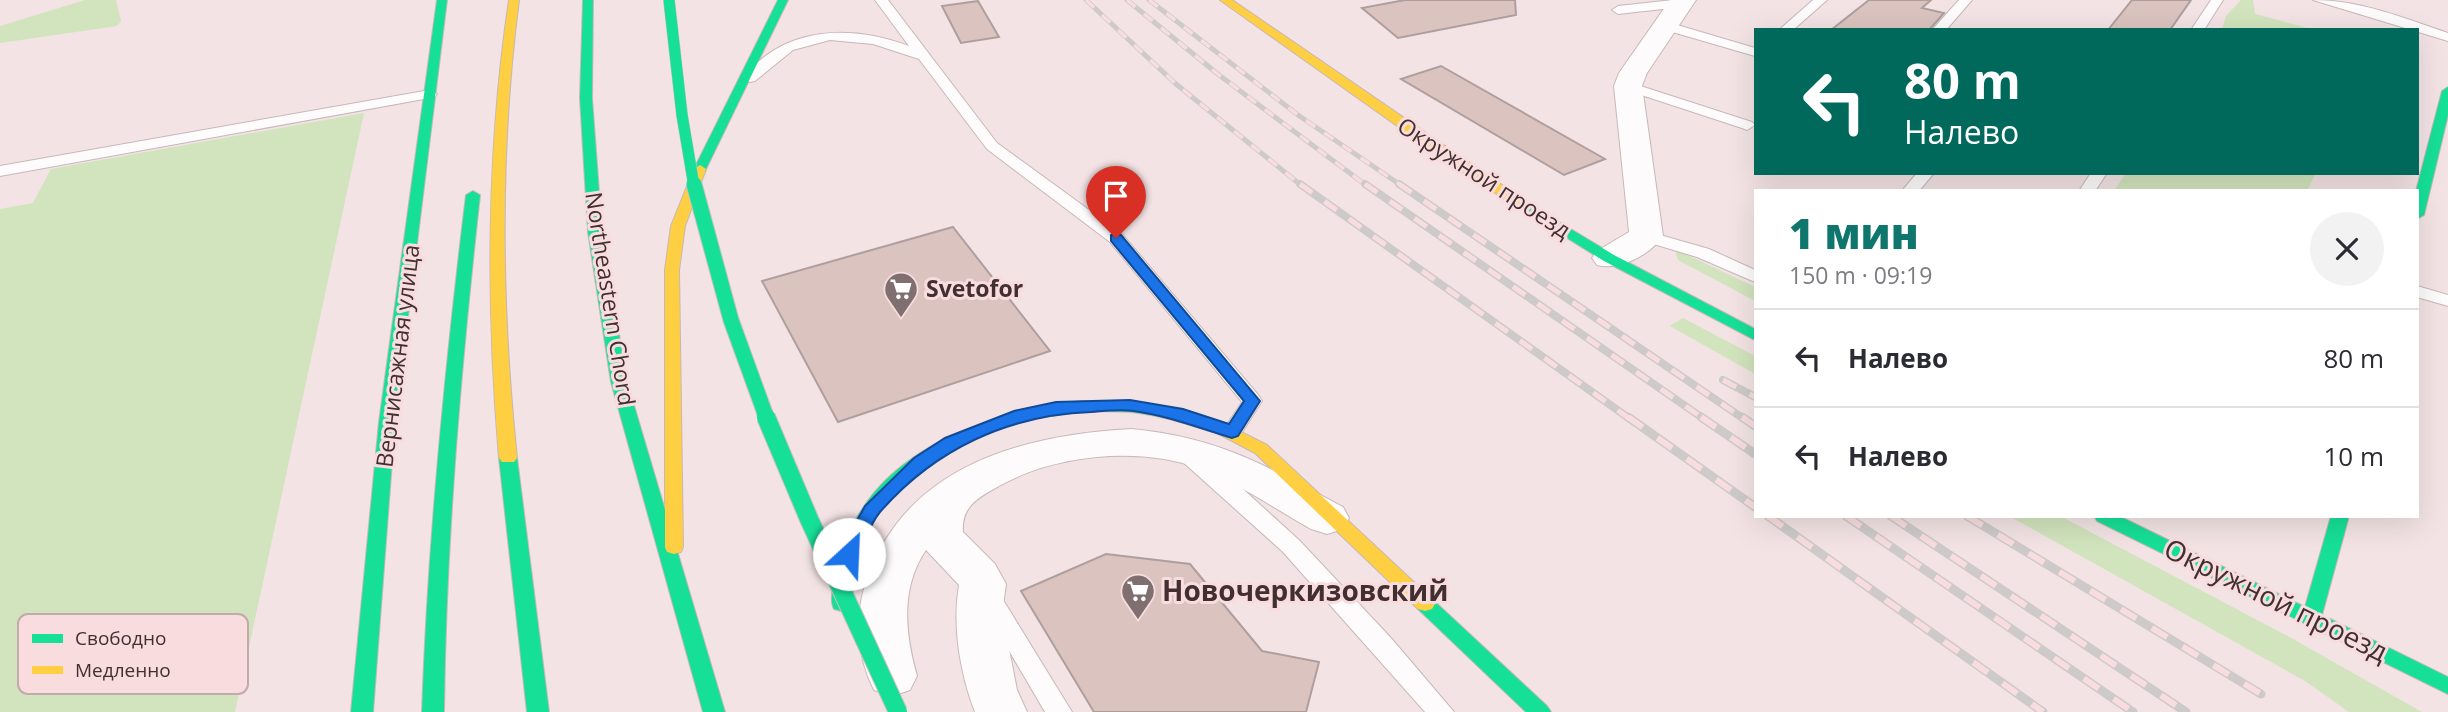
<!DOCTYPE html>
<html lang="ru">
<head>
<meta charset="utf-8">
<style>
  body { margin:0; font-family:"Open Sans",sans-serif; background:#f2f2f3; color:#2b2b33; height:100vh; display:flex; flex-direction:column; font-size:26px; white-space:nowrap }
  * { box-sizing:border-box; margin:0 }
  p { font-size:23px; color:#7c7c81 }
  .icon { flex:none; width:38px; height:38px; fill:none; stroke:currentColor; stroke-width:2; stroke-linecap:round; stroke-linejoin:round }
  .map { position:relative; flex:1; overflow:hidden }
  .details { position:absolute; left:1754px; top:189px; width:665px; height:329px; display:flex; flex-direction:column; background:#fff; border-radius:0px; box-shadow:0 7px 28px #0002 }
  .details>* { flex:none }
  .top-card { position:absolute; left:1754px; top:28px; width:665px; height:147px; border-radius:0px; box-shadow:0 7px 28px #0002; background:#00695c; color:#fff; overflow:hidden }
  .pin { position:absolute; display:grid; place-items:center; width:60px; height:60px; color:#fff; margin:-72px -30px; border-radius:50% 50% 50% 0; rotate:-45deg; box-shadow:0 0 7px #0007 }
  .pin .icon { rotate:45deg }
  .me { position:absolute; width:77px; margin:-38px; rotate:25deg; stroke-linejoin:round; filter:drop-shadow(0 0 5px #0008) }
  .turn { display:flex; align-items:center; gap:24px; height:147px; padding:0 35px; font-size:32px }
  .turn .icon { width:91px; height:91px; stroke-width:2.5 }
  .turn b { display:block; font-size:49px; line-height:60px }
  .round { display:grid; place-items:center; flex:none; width:74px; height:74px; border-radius:37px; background:#f2f2f3 }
  .summary { display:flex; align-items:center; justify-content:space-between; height:119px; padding:0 35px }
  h1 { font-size:42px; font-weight:800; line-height:52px; color:#0f766e }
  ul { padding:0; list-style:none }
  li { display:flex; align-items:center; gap:21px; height:98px; padding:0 35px; border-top:2px solid #e1e1e2 }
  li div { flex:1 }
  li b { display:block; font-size:26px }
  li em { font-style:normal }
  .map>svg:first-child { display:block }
</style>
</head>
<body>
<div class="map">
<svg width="2448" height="712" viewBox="0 0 2448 712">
  <rect width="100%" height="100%" fill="#f3e3e4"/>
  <!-- green -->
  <g fill="#d1e4bd">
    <path d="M85,0H116L121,21L117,26L0,43V26Z"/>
    <path d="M2241,0H2253L2255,14L2315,30H2222L2226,16Z"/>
    <path d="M364,113L235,712H0V209L33,203L51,169Z"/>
    <path d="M2126,173H2316L2307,191H2114Z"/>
    <path d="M1675,249L1755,287V301L1678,260Z"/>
    <path d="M1683,318L1755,356V374L1670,326Z"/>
    <path d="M2009,516H2060L2293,639L2422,712H2349L2305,681Z"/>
  </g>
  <!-- building -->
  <g fill="#dbc3bf" stroke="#ae9f9e" stroke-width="2">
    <path d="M1405,0H1515L1516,15L1398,38L1362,8Z"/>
    <path d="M1869,0H1931L1922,8L1944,13L1929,30H1831Z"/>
    <path d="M2132,0H2191L2170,30H2108Z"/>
    <path d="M978,1L999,37L961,43L942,6Z"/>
    <path d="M1441,66L1605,159L1564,175L1401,79Z"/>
    <path d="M953,227L1050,351L838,422L762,281Z"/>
    <path d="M1106,554L1190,564L1262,651L1319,662L1306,712H1094L1021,591Z"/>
  </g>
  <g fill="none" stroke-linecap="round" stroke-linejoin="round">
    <!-- lane casing -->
    <g stroke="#c7b8b9" stroke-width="2">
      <g id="lane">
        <path d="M875,0H888L997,143L1122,234L1259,396L1262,401L1239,437L1232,439L1222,432L1242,402L1110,242L987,149L919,59L873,44L830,40L793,50L755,81L750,82L743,78C784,26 851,24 909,46Z"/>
        <path d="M1673,0L1687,3L1681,7L1618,14L1612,10L1618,6Z"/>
        <path d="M1813,0H1827L1793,30H1779Z"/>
        <path d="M1959,0H1972L1946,30H1932Z"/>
        <path d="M2211,0H2223L2204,30H2191Z"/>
        <path d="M2313,0C2360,0 2404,18 2448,33V41Z"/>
        <path d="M1667,22L1755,48V56L1662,29L1660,26Z"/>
        <path d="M1628,82L1752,122L1755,125L1747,130L1742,128L1623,89V83Z"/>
        <path d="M430,90L437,94L435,97L0,176V166Z"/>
        <path d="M1917,173H1934L1919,191H1902Z"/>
        <path d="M2091,173H2107L2095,191H2079Z"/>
        <path d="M1646,231L1709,249L1755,270V282L1697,257L1640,240L1637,236Z"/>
        <path d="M2417,286L2448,295V306L2417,297Z"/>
        <path d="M1191,451L1198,453L1233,480L1299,540L1391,638L1454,712H1425L1283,552L1184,463L1180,458L1184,453Z"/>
        <path d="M989,587L997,590L1072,712H1045L977,596L981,590Z"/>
      </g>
    </g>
    <!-- street casing -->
    <g stroke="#c7b8b9" stroke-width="2">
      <g id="street">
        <path d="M1670,0H1696L1647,73L1642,86L1663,236C1650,255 1619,271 1597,265L1592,258L1597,251L1629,232L1614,86L1619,73Z"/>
        <path d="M1131,429C1219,437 1266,466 1343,507L1349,518L1343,529L1327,534L1311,529C1274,508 1238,483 1198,468C1138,446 1054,455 999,486C979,497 961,506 963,532L995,564L1006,584L1002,613L1017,690L1027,712H975C960,673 952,626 959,585L926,550C900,588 905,634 917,676L910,690L892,696L874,690C856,654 854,614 868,576C909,465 1023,435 1131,429Z"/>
      </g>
    </g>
    <!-- fast casing -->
    <g stroke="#c7b8b9" stroke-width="2">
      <g id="fast">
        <path d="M437,0H447L395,422L373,712H351L379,422Z"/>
        <path d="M583,0H593L592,98L602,232L627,382L725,712H703L611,382L588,232L580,98Z"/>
        <path d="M778,0H788L706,169L705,172H695L694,169Z"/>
        <path d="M2448,87V115L2424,215L2417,219L2416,191L2442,91Z"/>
        <path d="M473,191L480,195C461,367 446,539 444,712H422C428,539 445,367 466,195Z"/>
        <path d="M1524,201L1614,255L1755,329V340L1604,261L1519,208L1517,205Z"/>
        <path d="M1081,401C1139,402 1174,407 1229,425L1231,429L1223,435C1192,426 1163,415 1130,412C1035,406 932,437 875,518C863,535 858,558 855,578C853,589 853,600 848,609L841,611L834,609C828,598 836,575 839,563C866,452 981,415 1081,401Z"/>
        <path d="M508,452L514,454L517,458L549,712H527L499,458L502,454Z"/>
        <path d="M2094,516H2119L2305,607L2331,516H2349L2322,615L2448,677V694L2097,521Z"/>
        <path d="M1425,597L1432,599L1547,706L1551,712H1526L1418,609L1415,604L1418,599Z"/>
      </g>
    </g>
    <!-- slow casing -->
    <g stroke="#c7b8b9" stroke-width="2">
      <g id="slow">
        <path d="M509,0H519C499,153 501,304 517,458L514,462H502L499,458C486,304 486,153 509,0Z"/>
        <path d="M1220,0H1232L1531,205L1524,209L1519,208L1462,172Z"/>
        <path d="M700,165L706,169L685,226L679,270L683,547L681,552L674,554L667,552L665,547V270L671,226L694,169Z"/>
        <path d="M1223,423L1267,445L1432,599L1435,604L1432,609L1425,611L1418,609L1255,453L1217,433L1215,429Z"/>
      </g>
    </g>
    <!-- lane -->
    <use href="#lane" fill="#fdfbfb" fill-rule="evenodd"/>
    <!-- street -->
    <use href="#street" fill="#fdfbfb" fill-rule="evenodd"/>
    <!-- fast -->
    <use href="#fast" fill="#16e098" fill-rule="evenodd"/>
    <!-- slow -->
    <use href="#slow" fill="#ffcf43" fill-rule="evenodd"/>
    <!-- rail-far2 casing -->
    <g stroke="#cecaca" stroke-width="5">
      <g id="rail-far2">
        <path d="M1086,0L1176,84L1302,186"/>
        <path d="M1127,0L1219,75L1367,186"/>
        <path d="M1149,0L1298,115L1402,186"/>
      </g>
    </g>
    <!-- rail-far1 casing -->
    <g stroke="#cecaca" stroke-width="8">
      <g id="rail-far1">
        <path d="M1300,184L1630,419"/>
        <path d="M1365,184L1704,419"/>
        <path d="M1399,184L1744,419"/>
        <path d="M1723,380L1755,397"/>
      </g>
    </g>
    <!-- rail casing -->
    <g stroke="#cecaca" stroke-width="9">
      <g id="rail">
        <path d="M1628,417L1755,507"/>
        <path d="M1701,417L1755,454"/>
        <path d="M1742,417L1755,426"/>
        <path d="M1768,516L2043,712"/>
        <path d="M1846,516L2133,712"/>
        <path d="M1891,516L2186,712"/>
        <path d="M1967,516L2261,694"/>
      </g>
    </g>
    <!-- rail-far2 -->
    <use href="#rail-far2" stroke="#f9ddde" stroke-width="3.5" stroke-dasharray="11" stroke-linecap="butt"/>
    <!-- rail-far1 -->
    <use href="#rail-far1" stroke="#f9ddde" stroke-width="5" stroke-dasharray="15" stroke-linecap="butt"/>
    <!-- rail -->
    <use href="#rail" stroke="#f9ddde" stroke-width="6" stroke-dasharray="18" stroke-linecap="butt"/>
    <!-- fast-bridge-far2 casing -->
    <g stroke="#cac0c1" stroke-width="12" stroke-linecap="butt">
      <path id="fast-bridge-far2" d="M669,0L682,115L694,186"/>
    </g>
    <!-- fast-bridge-far1 casing -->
    <g stroke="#cac0c1" stroke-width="17" stroke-linecap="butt">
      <path id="fast-bridge-far1" d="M694,184L731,320L767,419"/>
    </g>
    <!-- fast-bridge casing -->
    <g stroke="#cac0c1" stroke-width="20" stroke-linecap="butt">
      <path id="fast-bridge" d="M766,417L809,519L898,712"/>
    </g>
    <!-- fast-bridge-far2 -->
    <use href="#fast-bridge-far2" stroke="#16e098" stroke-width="11"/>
    <!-- fast-bridge-far1 -->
    <use href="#fast-bridge-far1" stroke="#16e098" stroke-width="15"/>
    <!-- fast-bridge -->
    <use href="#fast-bridge" stroke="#16e098" stroke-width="18"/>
  </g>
  <!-- route -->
  <path fill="#1a73e8" stroke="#114b97" stroke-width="2" d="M1116,234L1121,235L1260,401L1238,436L1232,438C1199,428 1169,416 1134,411C1120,409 1105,411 1091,412C1008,415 935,449 880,512C869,525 864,544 856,559H842L839,554L865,506L914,458L945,438L1014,411L1056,402L1130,400L1183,409L1229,424L1244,401L1111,241V235Z"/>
  <!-- icons -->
  <defs>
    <g id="supermarket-pin" transform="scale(1.75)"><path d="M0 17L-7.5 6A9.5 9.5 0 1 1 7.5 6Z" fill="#806f70" stroke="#f9ddde"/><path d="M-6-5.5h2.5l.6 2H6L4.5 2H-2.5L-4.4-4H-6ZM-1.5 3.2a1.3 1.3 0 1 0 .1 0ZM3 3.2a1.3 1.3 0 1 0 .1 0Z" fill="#fff"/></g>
  </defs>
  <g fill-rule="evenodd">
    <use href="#supermarket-pin" x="901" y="289"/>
    <use href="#supermarket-pin" x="1138" y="591"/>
  </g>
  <g text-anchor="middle" stroke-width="6" stroke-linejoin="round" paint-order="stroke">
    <!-- street labels -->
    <g font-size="23" fill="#423031" stroke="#f9ddde">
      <text transform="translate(1484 178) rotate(33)" y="8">Окружной проезд</text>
      <text transform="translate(610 299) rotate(81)" y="8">Northeastern Chord</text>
      <text transform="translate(398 356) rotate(-83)" y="8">Вернисажная улица</text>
    </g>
    <!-- poi labels -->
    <g font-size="23" font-weight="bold" fill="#423031" stroke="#f9ddde" text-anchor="start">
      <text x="926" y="297">Svetofor</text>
    </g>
    <!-- near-poi labels -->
    <g font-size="28" font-weight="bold" fill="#423031" stroke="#f9ddde" text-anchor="start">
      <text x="1162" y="601">Новочеркизовский</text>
    </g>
    <!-- near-street labels -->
    <g font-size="28" fill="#423031" stroke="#f9ddde">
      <text transform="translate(2276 600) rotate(26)" y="10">Окружной проезд</text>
    </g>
  </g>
  <!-- legend -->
  <rect x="18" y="614" width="230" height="80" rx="10" fill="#f9ddde" stroke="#c2a9aa" stroke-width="2"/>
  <rect x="32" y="634" width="31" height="9" fill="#16e098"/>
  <rect x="32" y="666" width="31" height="8" fill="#ffcf43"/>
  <g font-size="19" fill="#423031">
    <text x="75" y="645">Свободно</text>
    <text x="75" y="677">Медленно</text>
  </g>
</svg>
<div class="pin" style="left:1116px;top:238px;background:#d93025"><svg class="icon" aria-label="arrive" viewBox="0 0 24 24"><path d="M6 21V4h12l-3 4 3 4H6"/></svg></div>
<svg class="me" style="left:849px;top:554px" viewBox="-20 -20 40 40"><circle r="19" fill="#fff"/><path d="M0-13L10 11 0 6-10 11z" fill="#1a73e8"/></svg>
<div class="top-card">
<div class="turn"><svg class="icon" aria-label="left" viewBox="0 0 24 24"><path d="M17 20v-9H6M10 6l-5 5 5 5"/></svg><div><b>80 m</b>Налево</div></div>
</div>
<section class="details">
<div class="summary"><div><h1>1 мин</h1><p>150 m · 09:19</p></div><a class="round"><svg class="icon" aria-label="close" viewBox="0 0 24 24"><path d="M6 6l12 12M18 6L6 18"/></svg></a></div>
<ul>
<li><svg class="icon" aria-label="left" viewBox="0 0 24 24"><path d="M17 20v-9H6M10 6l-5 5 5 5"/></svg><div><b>Налево</b></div><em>80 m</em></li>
<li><svg class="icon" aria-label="left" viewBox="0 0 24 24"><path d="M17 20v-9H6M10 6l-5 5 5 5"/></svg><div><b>Налево</b></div><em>10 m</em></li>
</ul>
</section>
</div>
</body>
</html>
